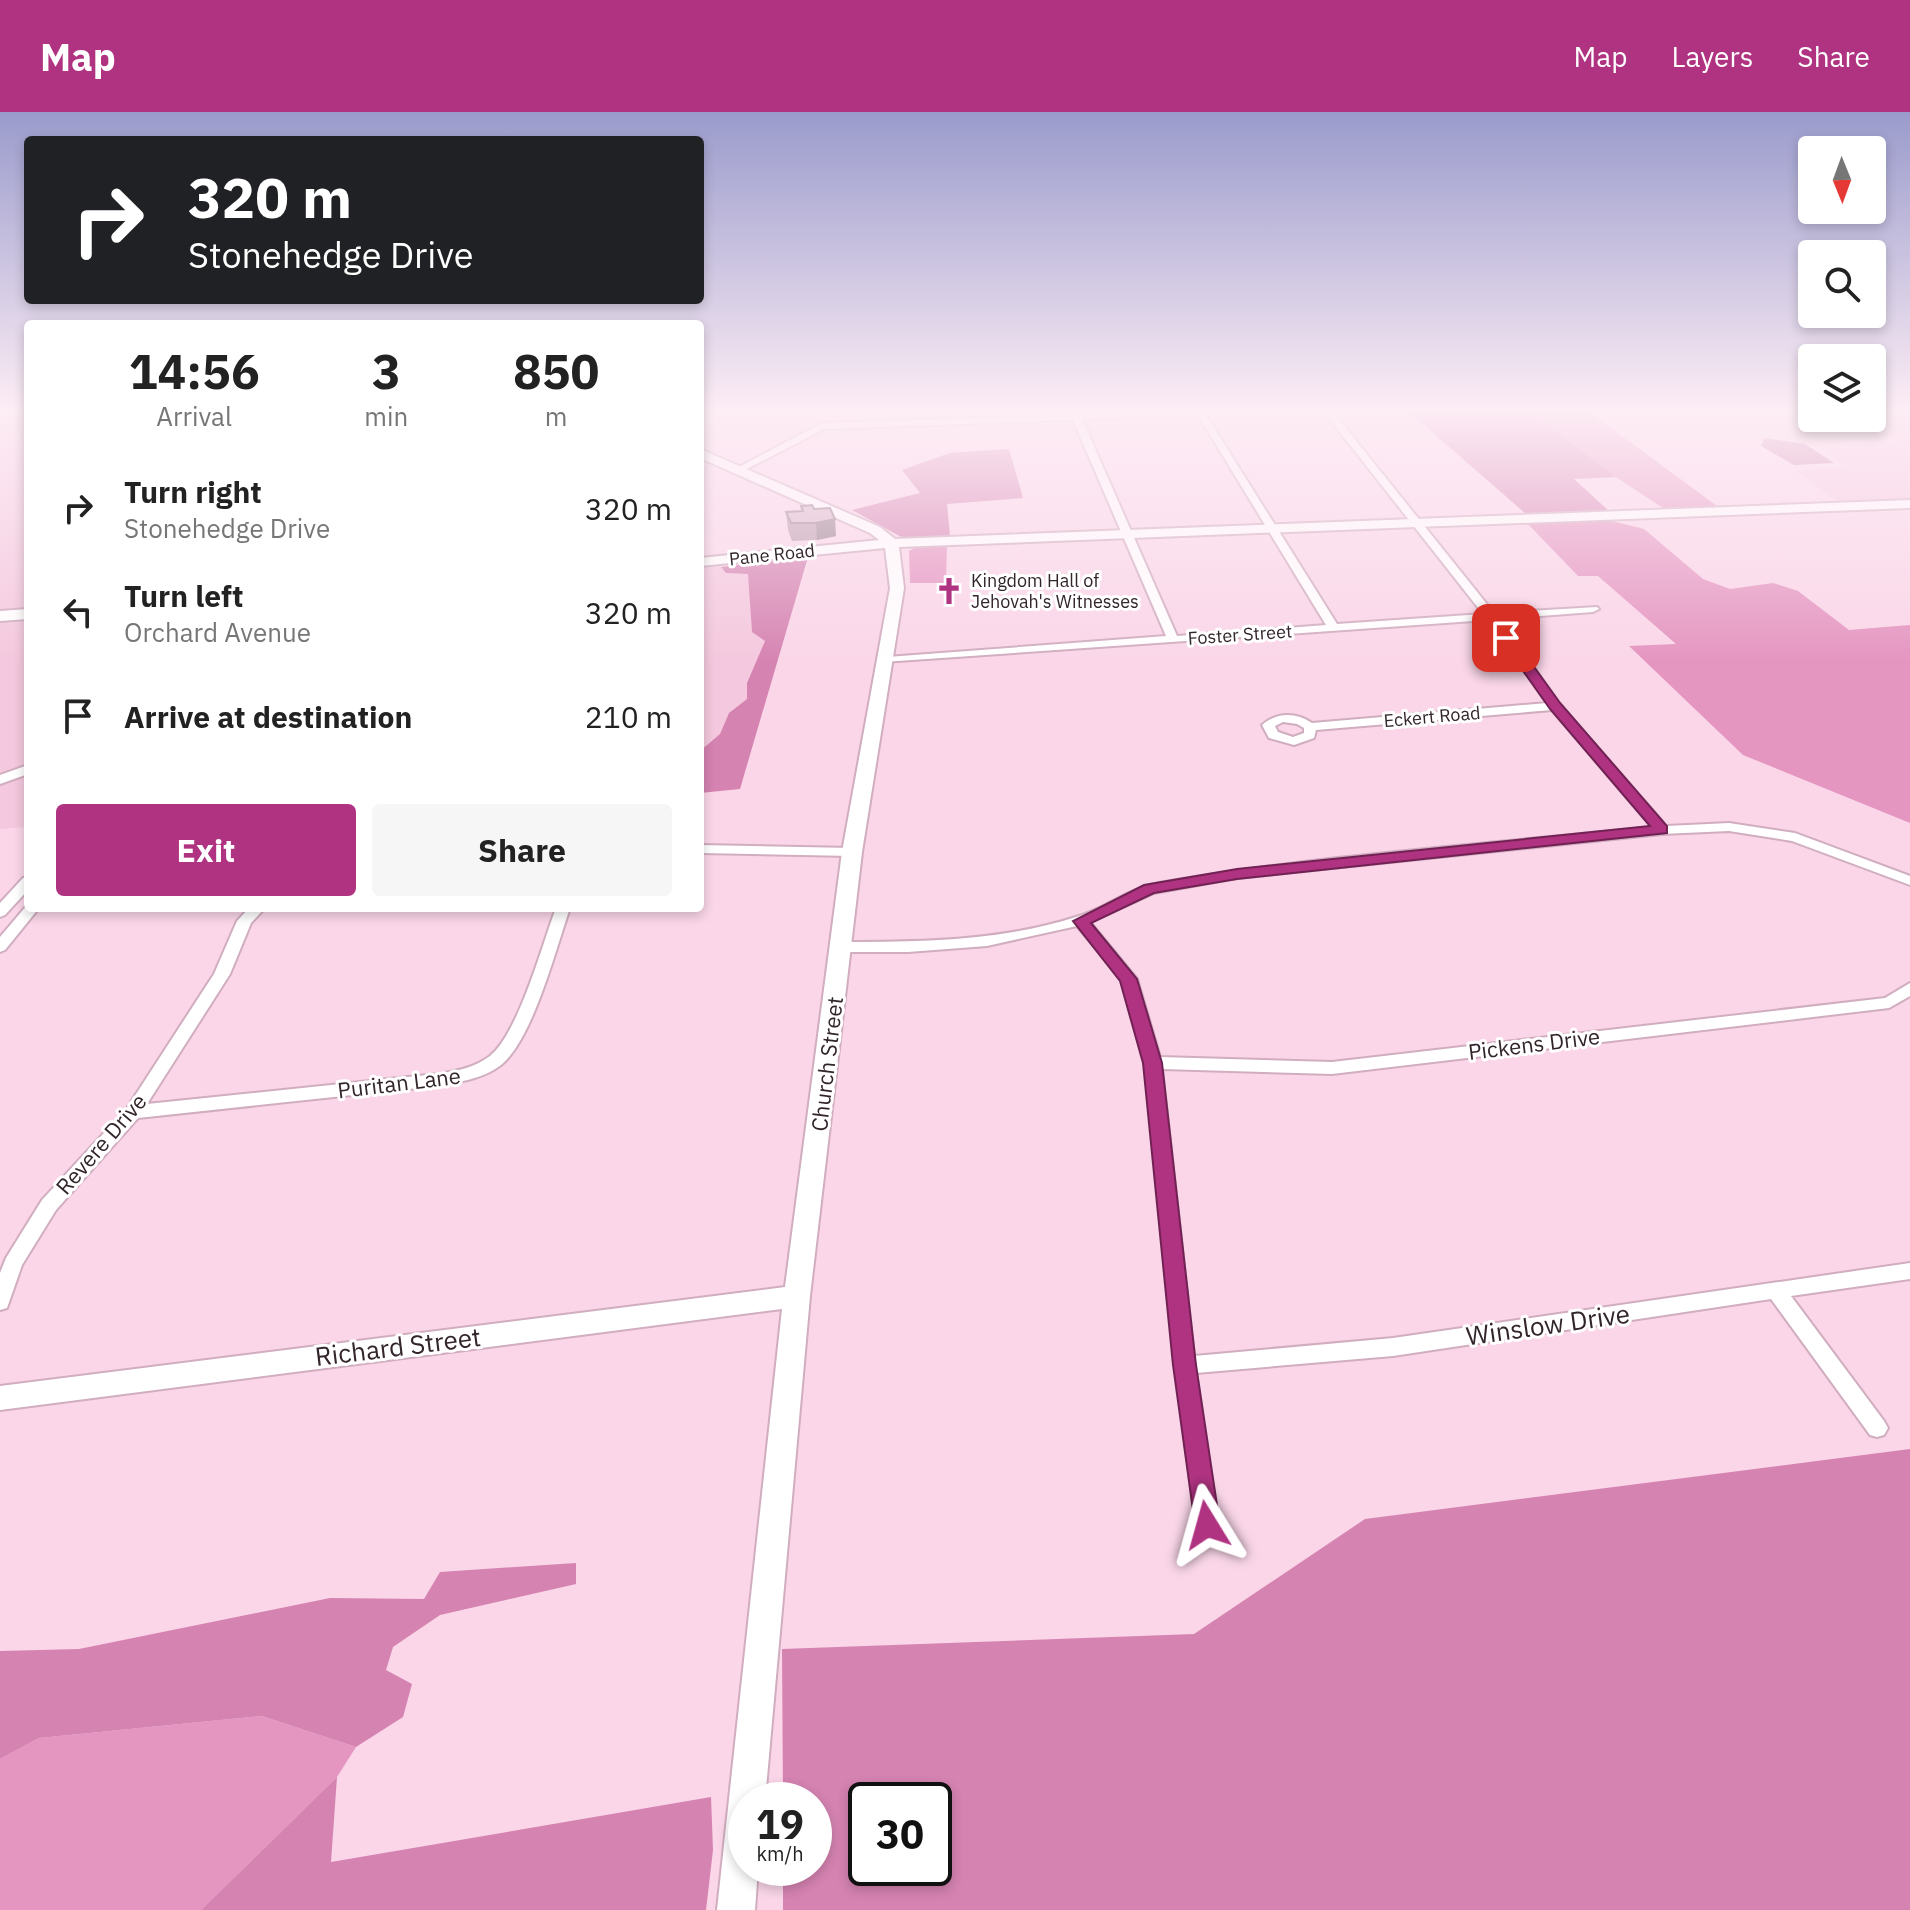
<!DOCTYPE html>
<html lang="en">
<head>
<meta charset="utf-8">
<style>
  body { margin:0; font-family:"IBM Plex Sans",sans-serif; background:#f6f6f6; color:#222; height:100vh; display:flex; flex-direction:column; font-size:30px; white-space:nowrap }
  * { box-sizing:border-box; margin:0 }
  p { font-size:26px; color:#767676 }
  .icon { flex:none; width:44px; height:44px; fill:none; stroke:currentColor; stroke-width:2; stroke-linecap:round; stroke-linejoin:round }
  .map { position:relative; flex:1; overflow:hidden }
  .panel { position:absolute; left:24px; top:208px; width:680px; height:592px; display:flex; flex-direction:column; background:#fff; border-radius:8px; box-shadow:0 4px 12px #0003 }
  .panel>* { flex:none }
  .guide { position:absolute; left:24px; top:24px; width:680px; height:168px; border-radius:8px; box-shadow:0 4px 12px #0003; background:#202124; color:#fff; overflow:hidden }
  .needle { width:52px; rotate:179deg }
  .fabs { position:absolute; left:1798px; top:24px; display:grid; gap:16px }
  .fabs a { display:grid; place-items:center; width:88px; height:88px; border-radius:8px; background:#fff; box-shadow:0 4px 12px #0003; font-size:40px }
  .speed { position:absolute; left:728px; top:1670px; display:flex; gap:16px; font-size:40px; font-weight:700; text-align:center }
  .speed>* { display:grid; place-content:center; width:104px; height:104px; border-radius:50%; background:#fff; box-shadow:0 4px 12px #0003; line-height:1 }
  .speed small { font-size:20px; font-weight:400 }
  .speed .limit { border:4px solid #111; border-radius:12px; background:#fff; color:#111 }
  .pin { position:absolute; display:grid; place-items:center; width:68px; height:68px; color:#fff; margin:-34px; border-radius:16px; box-shadow:0 4px 12px #0006 }
  .me { position:absolute; width:88px; margin:-44px; rotate:352deg; stroke-linejoin:round; filter:drop-shadow(0 0 6px #0008) }
  .turn { display:flex; align-items:center; gap:28px; height:168px; padding:0 32px; font-size:36px }
  .turn .icon { width:104px; height:104px; stroke-width:2.5 }
  .turn b { display:block; font-size:56px; line-height:68px }
  .eta { display:flex; justify-content:space-evenly; align-items:center; height:136px; text-align:center }
  .eta b { font-size:48px; font-weight:700; line-height:56px }
  .action { display:flex; gap:16px; margin-top:auto; padding:16px 32px }
  .action a { flex:1; height:92px; border-radius:8px; background:#b03382; color:#fff; font-size:32px; font-weight:700; line-height:92px; text-align:center }
  .action a+a { background:#f6f6f6; color:#222 }
  ul { padding:0; list-style:none }
  li { display:flex; align-items:center; gap:24px; height:104px; padding:0 32px }
  li div { flex:1 }
  li b { display:block; font-size:30px }
  li em { font-style:normal }
  header { display:flex; align-items:center; gap:48px; box-sizing:border-box; height:112px; padding:0 40px; background:#b03382; color:#fff }
  header strong { font-size:38px }
  nav { display:flex; gap:44px; margin-inline-start:auto; font-size:28px }
  .map>svg:first-child { display:block }
</style>
</head>
<body>
<header>
<strong>Map</strong>
<nav><a>Map</a><a>Layers</a><a>Share</a></nav>
</header>
<div class="map">
<svg width="1910" height="1798" viewBox="0 0 1910 1798">
  <rect width="100%" height="100%" fill="#fad6e8"/>
  <!-- built -->
  <g fill="#f4c8de">
    <path d="M0,300H28V497L0,499Z"/>
    <path d="M1878,300H1910V389L1841,392L1796,359L1844,355L1820,335L1895,331Z"/>
    <path d="M700,447L721,455L726,461L749,462L752,519L765,529L747,571V587L729,601L720,622L700,639Z"/>
    <path d="M28,506V651L0,662V508Z"/>
    <path d="M28,663V715L0,717V673Z"/>
  </g>
  <!-- green -->
  <g fill="#e495c0">
    <path d="M1531,300H1589L1717,394L1663,396L1616,365Z"/>
    <path d="M1612,409L1644,417L1703,467L1730,477L1773,471L1798,479L1849,518L1910,513V711L1743,643L1629,534L1676,532L1598,464H1578L1527,411Z"/>
    <path d="M947,433L946,471H910L909,439L918,434Z"/>
    <path d="M262,1604L356,1635L337,1665L201,1798H0V1647L39,1626Z"/>
  </g>
  <!-- forest -->
  <g fill="#d583b1" fill-rule="evenodd">
    <path d="M1409,300H1531L1616,365L1574,367L1609,399L1526,402Z"/>
    <path d="M1009,337L1023,386L947,392L950,424L905,427L852,398L920,381L902,358L950,341Z"/>
    <path d="M808,445L740,677L700,681V639L720,622L729,601L747,587V571L765,529L752,520L748,462L726,461L721,455Z"/>
    <path d="M1910,1337V1798H783V1756H814V1688H783L782,1537L1194,1522L1365,1407ZM934,1688V1756H866V1688Z"/>
    <path d="M576,1451V1472L440,1503L393,1535L386,1558L412,1572L403,1605L356,1635L262,1604L39,1626L0,1647V1539L79,1537L330,1486L424,1487L440,1460Z"/>
    <path d="M337,1665L331,1750L711,1685L713,1738L706,1798H201Z"/>
  </g>
  <!-- water -->
  <path fill="#c675a2" d="M1764,326L1805,332L1834,351L1794,353L1761,334Z"/>
  <g fill="none" stroke-linecap="round" stroke-linejoin="round">
    <!-- street casing -->
    <g stroke="#d0adbf" stroke-width="4">
      <g id="street">
        <path d="M1070,300L1079,302L1223,300L1206,303L1337,512L1483,502L1324,300H1333L1494,501L1597,495L1599,497L1593,500L1499,507L1559,591L1666,714L1729,711L1795,721L1910,764V773L1792,729L1729,719L1662,722L1237,766L1154,781L1090,810L1137,867L1160,945L1332,950L1885,886L1910,871V884L1889,896L1332,962L1162,957L1194,1244L1393,1226L1910,1151V1167L1791,1184L1884,1309L1888,1316L1884,1323L1877,1325L1870,1323L1771,1187L1393,1244L1196,1261L1218,1413L1215,1420L1207,1423L1199,1420L1196,1413L1175,1253L1145,951L1122,868L1077,814L987,834L908,840H842L834,835L842,830C920,830 1001,829 1076,805C1105,797 1129,776 1159,771C1322,743 1488,732 1652,715L1552,598L1316,618L1314,626L1294,633L1269,626L1262,613C1277,600 1296,600 1312,611L1547,591L1488,508L883,550V546L887,545L1166,524L1073,308L824,317L743,359L735,357L822,311L1071,303ZM1198,303L1326,513L1177,524L1082,307ZM1283,610L1297,612L1304,616V621L1293,625L1278,620L1275,614Z"/>
        <path d="M28,653V662L0,672V663Z"/>
        <path d="M700,733L852,736L859,740L852,744L700,741Z"/>
        <path d="M28,765V778L5,803L0,805V791L23,766Z"/>
        <path d="M28,792V796H39L5,838L0,840V825Z"/>
        <path d="M249,796H265L251,811L230,862L147,992L437,962C456,959 474,956 490,944C519,920 542,833 556,796H570C556,836 533,927 501,953C483,967 459,970 437,974L138,1006L56,1098L22,1153L7,1196L0,1198V1161L6,1146L42,1088L127,996L214,862L237,809Z"/>
      </g>
    </g>
    <!-- secondary casing -->
    <g stroke="#d0adbf" stroke-width="4">
      <g id="secondary">
        <path d="M700,337L880,415L895,427L1910,388V396L899,435L904,476L862,740L810,1184L765,1688H746V1756H758L755,1798H717L782,1197L0,1298V1274L785,1175L842,740L890,476L885,436L700,454V446L879,428L870,421L700,346Z"/>
        <path d="M28,497V507L0,509V499Z"/>
      </g>
    </g>
    <!-- street -->
    <use href="#street" fill="#fff" fill-rule="evenodd"/>
    <!-- secondary -->
    <use href="#secondary" fill="#fff" fill-rule="evenodd"/>
  </g>
  <!-- wall -->
  <path fill="#ba9baa" d="M801,394L814,397L836,424L817,428L792,429L788,418L786,400L801,399Z"/>
  <!-- shaded-wall -->
  <path fill="#977e8b" d="M835,407L836,424L817,428L816,411Z"/>
  <!-- building -->
  <path fill="#d8b4c6" stroke="#977e8b" stroke-width="2" d="M812,393L814,397L830,396L835,407L816,411H791L786,400L803,399L801,394Z"/>
  <!-- sky -->
  <linearGradient id="sky" x2="0" y2="1"><stop stop-color="#9a9bcc"/><stop offset="0.54" stop-color="#fdedf5"/><stop offset="1" stop-color="#fdedf5" stop-opacity="0"/></linearGradient>
  <rect width="1910" height="552" fill="url(#sky)"/>
  <!-- route -->
  <path fill="#b03382" stroke="#722154" stroke-width="2" d="M1502,523H1511L1560,591L1667,714V721L1237,767L1154,781L1091,811L1137,867L1162,951L1196,1253L1220,1413L1216,1422L1207,1425L1198,1422L1195,1413L1173,1253L1143,951L1120,869L1073,809L1144,773L1237,757L1650,714L1550,597L1500,526Z"/>
  <!-- icons -->
  <defs>
    <g id="church-bare" transform="scale(2.16)"><path d="M-1.2-6h2.4v3.5h3.3v2.4h-3.3V6h-2.4V-.1h-3.3v-2.4h3.3Z" fill="#b03382" stroke="#fff" stroke-width="2.5" paint-order="stroke"/></g>
  </defs>
  <g fill-rule="evenodd">
    <use href="#church-bare" x="949" y="479"/>
  </g>
  <g text-anchor="middle" stroke-width="6" stroke-linejoin="round" paint-order="stroke">
    <!-- far-street labels -->
    <g font-size="18" fill="#32252c" stroke="#fff">
      <text transform="translate(772 443) rotate(-6)" y="6">Pane Road</text>
      <text transform="translate(1240 523) rotate(-4)" y="6">Foster Street</text>
      <text transform="translate(1432 605) rotate(-5)" y="6">Eckert Road</text>
    </g>
    <!-- far-poi labels -->
    <g font-size="18" fill="#32252c" stroke="#fff" text-anchor="start">
      <text x="971" y="475">Kingdom Hall of<tspan x="971" dy="21">Jehovah's Witnesses</tspan></text>
    </g>
    <!-- street labels -->
    <g font-size="22" fill="#32252c" stroke="#fff">
      <text transform="translate(1534 932) rotate(-7)" y="8">Pickens Drive</text>
      <text transform="translate(827 952) rotate(-83)" y="8">Church Street</text>
      <text transform="translate(399 971) rotate(-7)" y="8">Puritan Lane</text>
      <text transform="translate(101 1032) rotate(-49)" y="8">Revere Drive</text>
    </g>
    <!-- near-street labels -->
    <g font-size="26" fill="#32252c" stroke="#fff">
      <text transform="translate(1548 1213) rotate(-8)" y="9">Winslow Drive</text>
      <text transform="translate(398 1235) rotate(-7)" y="9">Richard Street</text>
    </g>
  </g>
</svg>
<div class="fabs">
<a><svg class="needle" viewBox="-14 -14 28 28"><path d="M0-13l5 13h-10z" fill="#e53935"/><path d="M0 13l5-13h-10z" fill="#767676"/></svg></a>
<a><svg class="icon" aria-label="search" viewBox="0 0 24 24"><circle cx="10" cy="10" r="6"/><path d="M15 15l6 6"/></svg></a>
<a><svg class="icon" aria-label="layers" viewBox="0 0 24 24"><path d="M12 4l9 5-9 5-9-5zM3 14l9 5 9-5"/></svg></a>
</div>
<div class="speed"><div>19<small>km/h</small></div><div class="limit">30</div></div>
<div class="pin" style="left:1506px;top:526px;background:#d93025"><svg class="icon" aria-label="arrive" viewBox="0 0 24 24"><path d="M6 21V4h12l-3 4 3 4H6"/></svg></div>
<svg class="me" style="left:1207px;top:1413px" viewBox="-20 -20 40 40"><path d="M0-17L14 15 0 8-14 15z" fill="#b03382" stroke="#fff" stroke-width="4"/></svg>
<div class="guide">
<div class="turn"><svg class="icon" aria-label="right" viewBox="0 0 24 24"><path d="M7 20v-9h11M14 6l5 5-5 5"/></svg><div><b>320 m</b>Stonehedge Drive</div></div>
</div>
<section class="panel">
<div class="eta">
<div><b>14:56</b><p>Arrival</p></div>
<div><b>3</b><p>min</p></div>
<div><b>850</b><p>m</p></div>
</div>
<ul>
<li><svg class="icon" aria-label="right" viewBox="0 0 24 24"><path d="M7 20v-9h11M14 6l5 5-5 5"/></svg><div><b>Turn right</b><p>Stonehedge Drive</p></div><em>320 m</em></li>
<li><svg class="icon" aria-label="left" viewBox="0 0 24 24"><path d="M17 20v-9H6M10 6l-5 5 5 5"/></svg><div><b>Turn left</b><p>Orchard Avenue</p></div><em>320 m</em></li>
<li><svg class="icon" aria-label="arrive" viewBox="0 0 24 24"><path d="M6 21V4h12l-3 4 3 4H6"/></svg><div><b>Arrive at destination</b></div><em>210 m</em></li>
</ul>
<div class="action"><a>Exit</a><a>Share</a></div>
</section>
</div>
</body>
</html>
